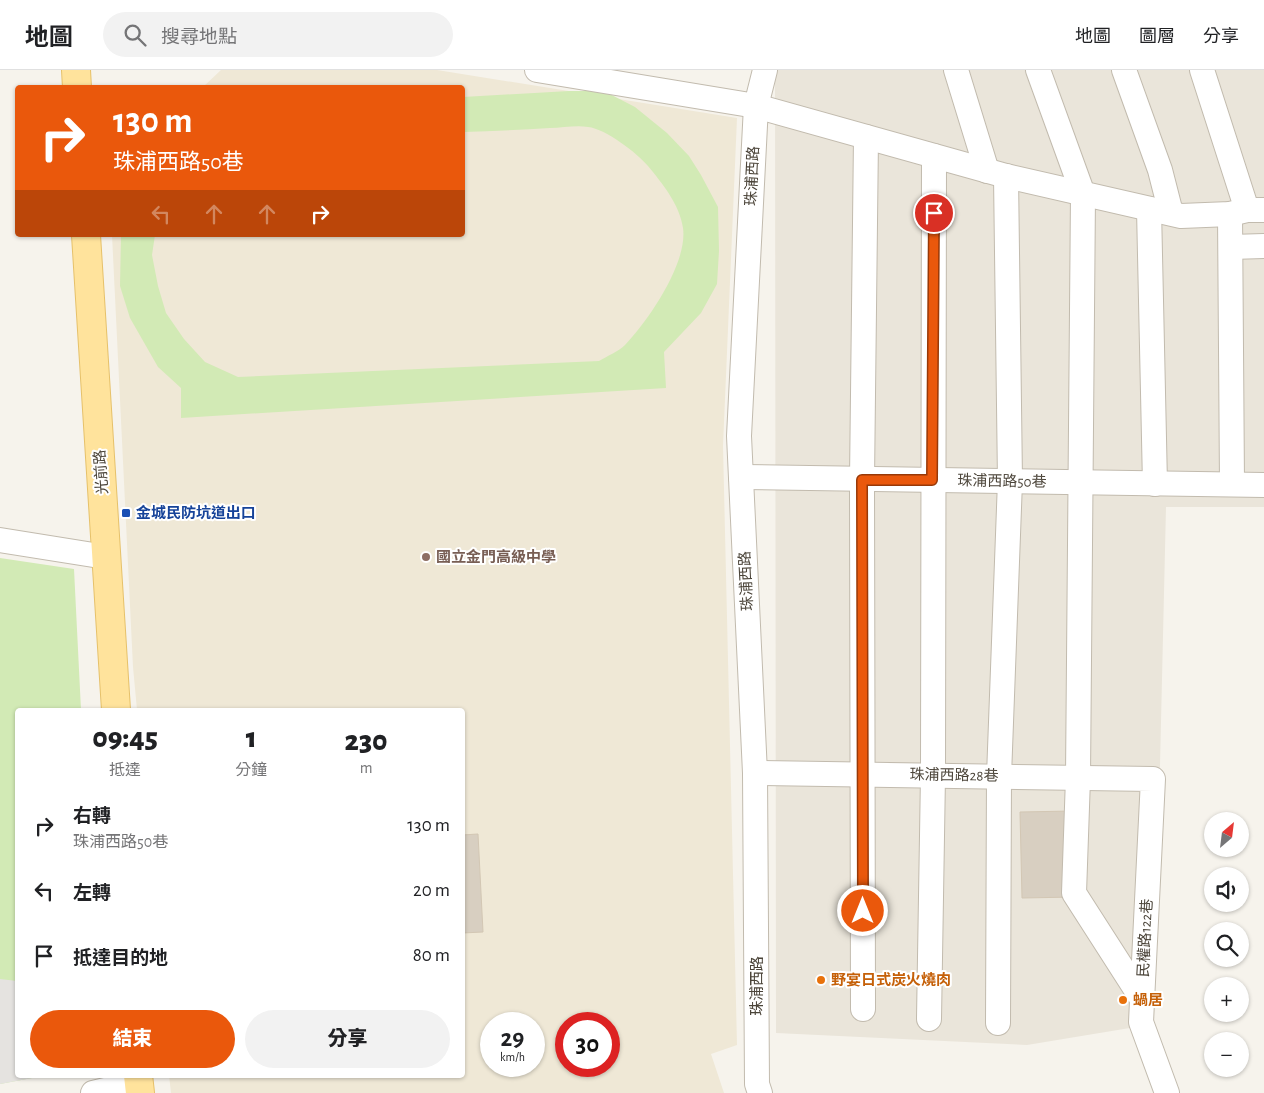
<!DOCTYPE html>
<html lang="zh-TW">
<head>
<meta charset="utf-8">
<style>
  body { margin:0; font-family:"Alegreya Sans","Noto Sans TC",sans-serif; background:#f2f2f2; color:#202124; height:100vh; display:flex; flex-direction:column; font-size:19px; white-space:nowrap }
  * { box-sizing:border-box; margin:0 }
  p { font-size:16px; color:#757577 }
  .icon { flex:none; width:28px; height:28px; fill:none; stroke:currentColor; stroke-width:2; stroke-linecap:round; stroke-linejoin:round }
  .map { position:relative; flex:1; overflow:hidden }
  .side { position:absolute; left:15px; top:638px; width:450px; height:370px; display:flex; flex-direction:column; background:#fff; border-radius:5px; box-shadow:0 1px 4px #0004 }
  .side>* { flex:none }
  .guide { position:absolute; left:15px; top:15px; width:450px; height:152px; border-radius:5px; box-shadow:0 1px 4px #0004; background:#ea580c; color:#fff; overflow:hidden }
  .needle { width:32px; rotate:28deg }
  .tools { position:absolute; left:1204px; top:742px; display:grid; gap:10px }
  .tools a { display:grid; place-items:center; width:45px; height:45px; border-radius:50%; background:#fff; box-shadow:0 1px 4px #0004; font-size:25px }
  .speed { position:absolute; left:480px; top:942px; display:flex; gap:10px; font-size:25px; font-weight:700; text-align:center }
  .speed>* { display:grid; place-content:center; width:65px; height:65px; border-radius:50%; background:#fff; box-shadow:0 1px 4px #0004; line-height:1 }
  .speed small { font-size:12px; font-weight:400 }
  .speed .limit { border:8px solid #d22; background:#fff; color:#111 }
  .pin { position:absolute; display:grid; place-items:center; width:42px; height:42px; color:#fff; margin:-21px; border:2px solid #fff; border-radius:50%; box-shadow:0 1px 5px #0007 }
  .me { position:absolute; width:55px; margin:-28px; rotate:0deg; stroke-linejoin:round; filter:drop-shadow(0 0 4px #0008) }
  .turn { display:flex; align-items:center; gap:18px; height:105px; padding:0 15px; font-size:22px }
  .turn .icon { width:65px; height:65px; stroke-width:2.5 }
  .turn b { display:block; font-size:35px; line-height:42px }
  .lanes { display:flex; align-items:center; height:48px; padding:0 15px; background:#0003; justify-content:center; gap:25px; direction:ltr }
  .lanes .off { opacity:.35 }
  .eta { display:flex; justify-content:space-evenly; align-items:center; height:85px; text-align:center }
  .eta b { font-size:30px; font-weight:800; line-height:35px }
  .button { display:flex; gap:10px; margin-top:auto; padding:10px 15px }
  .button a { flex:1; height:58px; border-radius:30px; background:#ea580c; color:#fff; font-size:20px; font-weight:800; line-height:58px; text-align:center }
  .button a+a { background:#f2f2f2; color:#202124 }
  ul { padding:0; list-style:none }
  li { display:flex; align-items:center; gap:15px; height:65px; padding:0 15px }
  li div { flex:1 }
  li b { display:block; font-size:19px }
  li em { font-style:normal }
  header { display:flex; align-items:center; gap:30px; box-sizing:border-box; height:70px; padding:0 25px; background:#fff; border-bottom:1px solid #e0e0e0 }
  header strong { font-size:24px }
  nav { display:flex; gap:28px; margin-inline-start:auto; font-size:18px }
  .search { width:350px; height:45px; background:#f2f2f2; display:flex; align-items:center; gap:12px; box-sizing:border-box; padding:0 18px; border-radius:28px; color:#757577; font-size:19px }
  .map>svg:first-child { display:block }
</style>
</head>
<body>
<header>
<strong>地圖</strong>
<div class="search"><svg class="icon" aria-label="search" viewBox="0 0 24 24"><circle cx="10" cy="10" r="6"/><path d="M15 15l6 6"/></svg>搜尋地點</div>
<nav><a>地圖</a><a>圖層</a><a>分享</a></nav>
</header>
<div class="map">
<svg width="1264" height="1023" viewBox="0 0 1264 1023">
  <rect width="100%" height="100%" fill="#f6f3ec"/>
  <!-- residential -->
  <path fill="#eae5da" d="M775,0H1264V437H1166L1154,954L1027,975L776,963Z"/>
  <!-- education -->
  <path fill="#efe8d6" fill-rule="evenodd" d="M221,0H437L737,48L723,376L737,975L711,984L724,1023H171L169,1005H462V640H137L133,597L112,165H462V18L203,17ZM491,954H534V996H491ZM566,954H609V996H566Z"/>
  <!-- green -->
  <g fill="#d2eab5">
    <path d="M569,21H604L635,37L667,63L689,86L701,105L718,137L719,181L717,214L701,243L664,282L666,318L181,348V318L158,297L130,248L120,216L121,165H155L152,185L158,216L166,243L184,269L205,292L238,307L599,291C607,286 618,282 625,275C648,251 688,193 683,158C680,135 662,113 648,96C637,83 606,59 588,57C576,55 562,58 550,58C521,60 492,61 463,62V27Z"/>
    <path d="M0,488L74,499L81,640H18V1005H48L0,1014Z"/>
  </g>
  <!-- parking -->
  <path fill="#e5e3e0" d="M0,909L17,911L18,1005H48L0,1014Z"/>
  <!-- building -->
  <g fill="#d8cfc1" stroke="#d3c7b4">
    <path d="M1072,741L1075,827L1022,828L1020,742Z"/>
    <path d="M478,764L483,862L462,863V765Z"/>
  </g>
  <g fill="none" stroke-linecap="round" stroke-linejoin="round">
    <!-- minor casing -->
    <g stroke="#c2bbae" stroke-width="26">
      <g id="minor">
        <path d="M537,0L756,36L1006,106L1181,146L1230,144L1247,140H1264"/>
        <path d="M956,0L987,101"/>
        <path d="M1038,0L1083,124L1078,708L1074,823L1142,929"/>
        <path d="M1124,0L1160,100L1171,143"/>
        <path d="M1202,0L1247,140"/>
        <path d="M1149,139L1155,414"/>
        <path d="M1230,144L1232,414"/>
        <path d="M1231,177L1264,176"/>
        <path d="M741,407L1264,415"/>
        <path d="M0,470L106,487"/>
        <path d="M755,703L1153,709L1141,952L1167,1023"/>
        <path d="M863,939L862,410L866,67"/>
        <path d="M929,949L933,705L934,86"/>
        <path d="M998,953L999,706L1010,411L1006,106"/>
        <path d="M93,1023L139,1012"/>
        <path d="M760,1023L757,1014L755,703L739,366L756,36L765,0"/>
      </g>
    </g>
    <!-- major casing -->
    <g stroke="#e6c16a" stroke-width="30">
      <g id="major">
        <path d="M76,0L77,18"/>
        <path d="M86,165L116,640"/>
        <path d="M138,1005L140,1023"/>
      </g>
    </g>
    <!-- minor -->
    <use href="#minor" stroke="#fff" stroke-width="24"/>
    <!-- major -->
    <use href="#major" stroke="#ffe39c" stroke-width="28"/>
  </g>
  <g fill="none" stroke-linecap="round" stroke-linejoin="round">
    <!-- route casing -->
    <g stroke="#983908" stroke-width="12">
      <path id="route" d="M863,841L862,410H932L934,143"/>
    </g>
    <!-- route -->
    <use href="#route" stroke="#ea580c" stroke-width="9"/>
  </g>
  <!-- markers -->
  <rect fill="#1a4fb4" stroke="#fff" stroke-width="2" x="121" y="438" width="10" height="10" rx="2.5"/>
  <circle fill="#8d6e63" stroke="#fff" stroke-width="2" cx="426" cy="487" r="5"/>
  <g fill="#e8710a" stroke="#fff" stroke-width="2">
    <circle cx="821" cy="910" r="5"/>
    <circle cx="1123" cy="930" r="5"/>
  </g>
  <g text-anchor="middle" stroke-width="4" stroke-linejoin="round" paint-order="stroke">
    <!-- street labels -->
    <g font-size="15" fill="#4b4439" stroke="#fff">
      <text transform="translate(752 106) rotate(-87)" y="5">珠浦西路</text>
      <text transform="translate(101 402) rotate(-94)" y="5">光前路</text>
      <text transform="translate(1002 411) rotate(1)" y="5">珠浦西路50巷</text>
      <text transform="translate(746 511) rotate(-93)" y="5">珠浦西路</text>
      <text transform="translate(954 705) rotate(1)" y="5">珠浦西路28巷</text>
      <text transform="translate(1145 868) rotate(-87)" y="5">民權路122巷</text>
      <text transform="translate(757 916) rotate(-90)" y="5">珠浦西路</text>
    </g>
    <!-- transit labels -->
    <g font-size="15" font-weight="bold" fill="#164399" stroke="#fff" text-anchor="start">
      <text x="136" y="448">金城民防坑道出口</text>
    </g>
    <!-- education labels -->
    <g font-size="15" font-weight="bold" fill="#785e54" stroke="#fff" text-anchor="start">
      <text x="436" y="492">國立金門高級中學</text>
    </g>
    <!-- food labels -->
    <g font-size="15" font-weight="bold" fill="#c56008" stroke="#fff" text-anchor="start">
      <text x="831" y="915">野宴日式炭火燒肉</text>
      <text x="1133" y="935">蝸居</text>
    </g>
  </g>
</svg>
<div class="tools">
<a><svg class="needle" viewBox="-14 -14 28 28"><path d="M0-13l5 13h-10z" fill="#e53935"/><path d="M0 13l5-13h-10z" fill="#757577"/></svg></a>
<a><svg class="icon" aria-label="sound" viewBox="0 0 24 24"><path d="M4 9h4l5-4v14l-5-4H4zM17 9q2 3 0 6"/></svg></a>
<a><svg class="icon" aria-label="search" viewBox="0 0 24 24"><circle cx="10" cy="10" r="6"/><path d="M15 15l6 6"/></svg></a>
<a>+</a>
<a>−</a>
</div>
<div class="speed"><div>29<small>km/h</small></div><div class="limit">30</div></div>
<div class="pin" style="left:934px;top:143px;background:#d93025"><svg class="icon" aria-label="arrive" viewBox="0 0 24 24"><path d="M6 21V4h12l-3 4 3 4H6"/></svg></div>
<svg class="me" style="left:863px;top:841px" viewBox="-20 -20 40 40"><circle r="17" fill="#ea580c" stroke="#fff" stroke-width="3"/><path d="M0-11L8 9 0 5-8 9z" fill="#fff"/></svg>
<div class="guide">
<div class="turn"><svg class="icon" aria-label="right" viewBox="0 0 24 24"><path d="M7 20v-9h11M14 6l5 5-5 5"/></svg><div><b>130 m</b>珠浦西路50巷</div></div>
<div class="lanes"><svg class="icon off" aria-label="left" viewBox="0 0 24 24"><path d="M17 20v-9H6M10 6l-5 5 5 5"/></svg><svg class="icon off" aria-label="ahead" viewBox="0 0 24 24"><path d="M12 20V5M6 11l6-6 6 6"/></svg><svg class="icon off" aria-label="ahead" viewBox="0 0 24 24"><path d="M12 20V5M6 11l6-6 6 6"/></svg><svg class="icon" aria-label="right" viewBox="0 0 24 24"><path d="M7 20v-9h11M14 6l5 5-5 5"/></svg></div>
</div>
<section class="side">
<div class="eta">
<div><b>09:45</b><p>抵達</p></div>
<div><b>1</b><p>分鐘</p></div>
<div><b>230</b><p>m</p></div>
</div>
<ul>
<li><svg class="icon" aria-label="right" viewBox="0 0 24 24"><path d="M7 20v-9h11M14 6l5 5-5 5"/></svg><div><b>右轉</b><p>珠浦西路50巷</p></div><em>130 m</em></li>
<li><svg class="icon" aria-label="left" viewBox="0 0 24 24"><path d="M17 20v-9H6M10 6l-5 5 5 5"/></svg><div><b>左轉</b></div><em>20 m</em></li>
<li><svg class="icon" aria-label="arrive" viewBox="0 0 24 24"><path d="M6 21V4h12l-3 4 3 4H6"/></svg><div><b>抵達目的地</b></div><em>80 m</em></li>
</ul>
<div class="button"><a>結束</a><a>分享</a></div>
</section>
</div>
</body>
</html>
